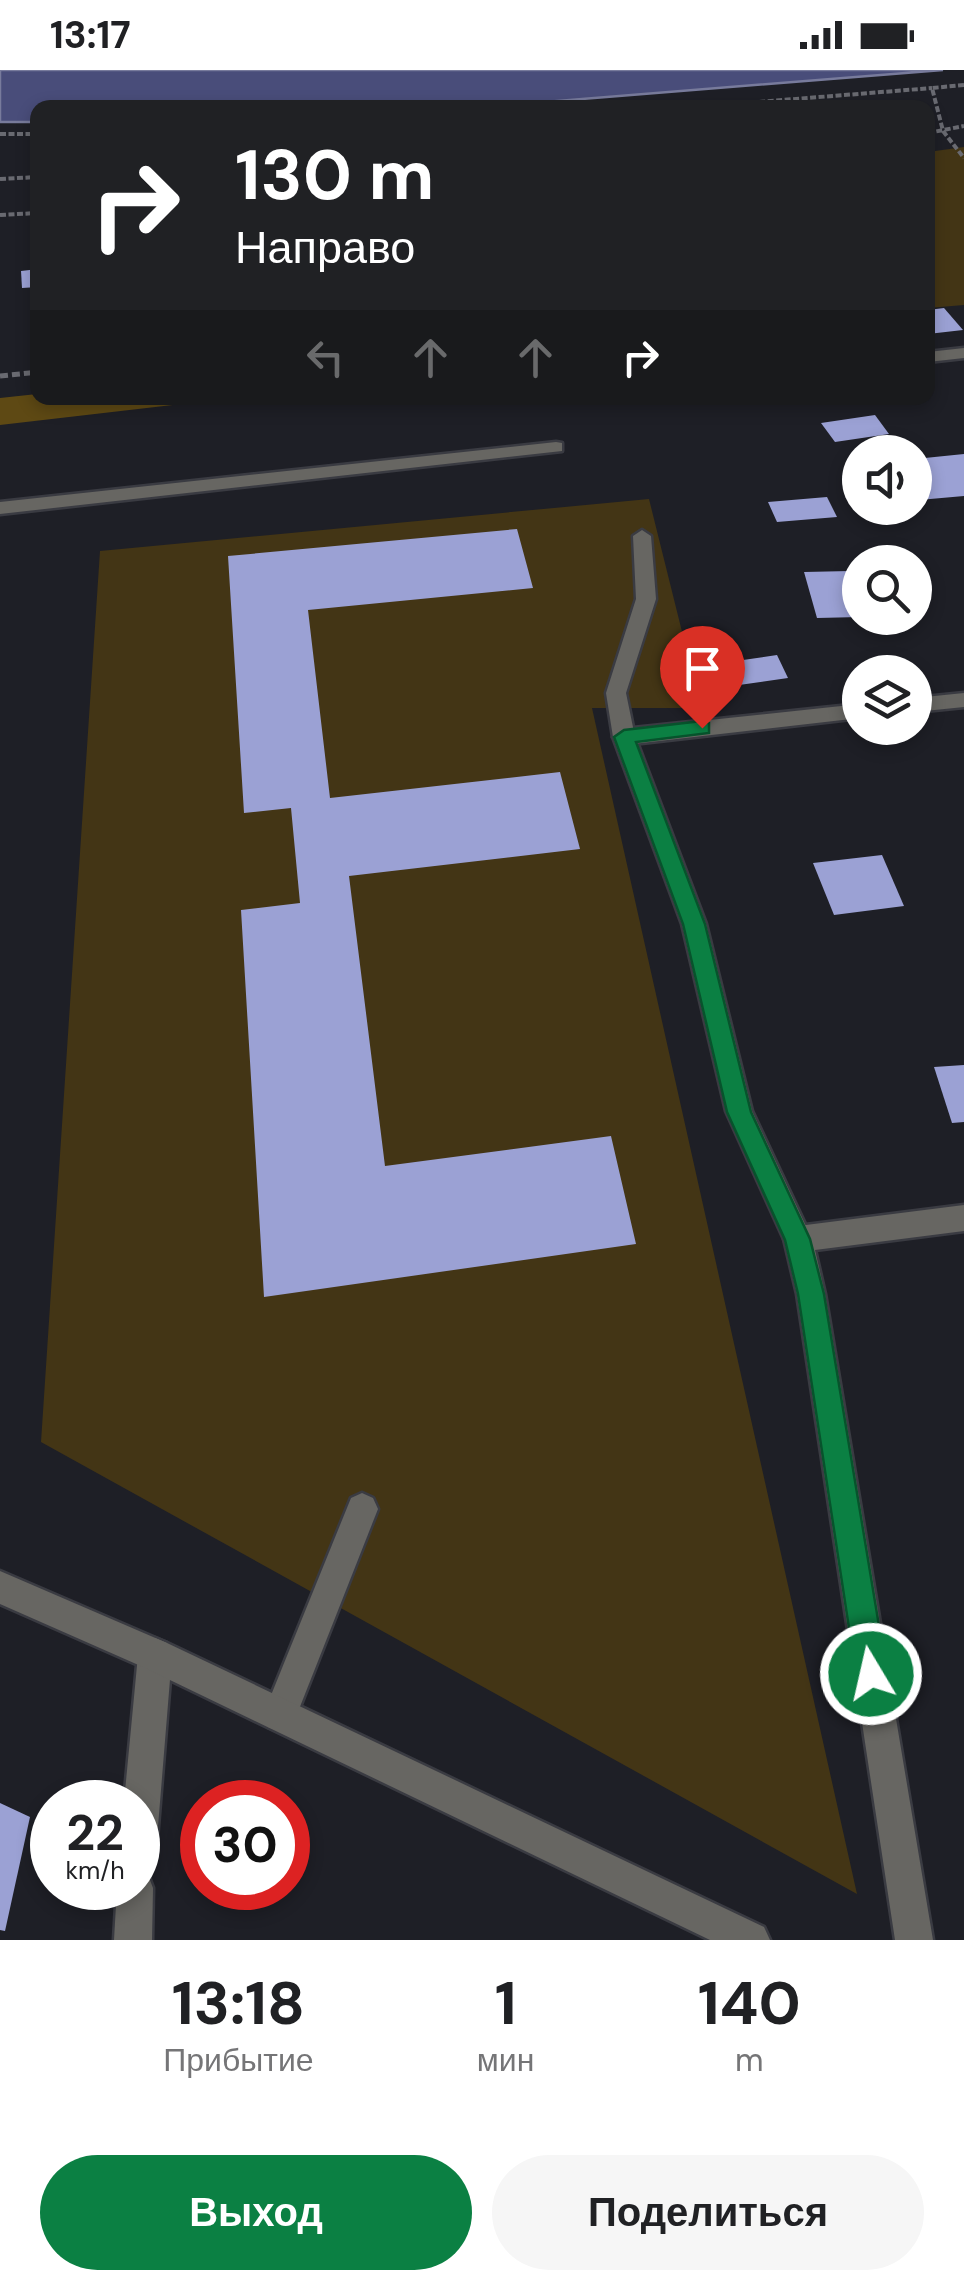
<!DOCTYPE html>
<html lang="ru">
<head>
<meta charset="utf-8">
<style>
  body { margin:0; font-family:"DM Sans",sans-serif; background:#f6f6f6; color:#202124; height:100vh; display:flex; flex-direction:column; font-size:38px; white-space:nowrap }
  * { box-sizing:border-box; margin:0 }
  p { font-size:32px; color:#757577 }
  .icon { flex:none; width:55px; height:55px; fill:none; stroke:currentColor; stroke-width:2; stroke-linecap:round; stroke-linejoin:round }
  .map { position:relative; height:1870px; overflow:hidden }
  .sheet { display:flex; flex-direction:column; background:#fff; flex:1 }
  .sheet>* { flex:none }
  .banner { position:absolute; left:30px; top:30px; width:905px; height:305px; border-radius:20px; box-shadow:0 5px 15px #0003; background:#202124; color:#fff; overflow:hidden }
  .tools { position:absolute; left:842px; top:365px; display:grid; gap:20px }
  .tools a { display:grid; place-items:center; width:90px; height:90px; border-radius:50%; background:#fff; box-shadow:0 5px 15px #0003; font-size:50px }
  .speed { position:absolute; left:30px; top:1710px; display:flex; gap:20px; font-size:50px; font-weight:700; text-align:center }
  .speed>* { display:grid; place-content:center; width:130px; height:130px; border-radius:50%; background:#fff; box-shadow:0 5px 15px #0003; line-height:1 }
  .speed small { font-size:25px; font-weight:400 }
  .speed .limit { border:15px solid #d22; background:#fff; color:#111 }
  .pin { position:absolute; display:grid; place-items:center; width:85px; height:85px; color:#fff; margin:-102px -42px; border-radius:50% 50% 50% 0; rotate:-45deg; box-shadow:0 0 10px #0007 }
  .pin .icon { rotate:45deg }
  .me { position:absolute; width:110px; margin:-55px; rotate:351deg; stroke-linejoin:round; filter:drop-shadow(0 0 8px #0008) }
  .turn { display:flex; align-items:center; gap:35px; height:210px; padding:0 40px; font-size:45px }
  .turn .icon { width:130px; height:130px; stroke-width:2.5 }
  .turn b { display:block; font-size:70px; line-height:85px }
  .lanes { display:flex; align-items:center; height:95px; padding:0 40px; background:#0003; justify-content:center; gap:50px; direction:ltr }
  .lanes .off { opacity:.35 }
  .eta { display:flex; justify-content:space-evenly; align-items:center; height:170px; text-align:center }
  .eta b { font-size:60px; font-weight:700; line-height:70px }
  .button { display:flex; gap:20px; margin-top:auto; padding:20px 40px }
  .button a { flex:1; height:115px; border-radius:60px; background:#0b8043; color:#fff; font-size:40px; font-weight:700; line-height:115px; text-align:center }
  .button a+a { background:#f6f6f6; color:#202124 }
  .status { display:flex; justify-content:space-between; align-items:center; height:70px; padding:0 50px; background:#fff; direction:ltr }
  .status svg { height:28px; fill:currentColor }
  .map>svg:first-child { display:block }
</style>
</head>
<body>
<div class="status"><b>13:17</b><svg viewBox="0 0 49 12"><path d="M0 12V9h3v3zM5 12V6h3v6zM10 12V3h3v9zM15 12V0h3v12zM26 1h20v11H26zM47 4h2v5h-2z"/></svg></div>
<div class="map">
<svg width="964" height="1870" viewBox="0 0 964 1870">
  <rect width="100%" height="100%" fill="#1e1f26"/>
  <!-- green -->
  <g fill="#433515">
    <path d="M964,77V235L928,238V82Z"/>
    <path d="M649,429L701,638H592L857,1824L41,1372L100,481Z"/>
  </g>
  <!-- forest -->
  <path fill="#5e4914" d="M37,324L38,328H233L0,355V328Z"/>
  <!-- water -->
  <path fill="#494d7a" stroke="#787b9c" stroke-width="2.5" d="M0,0H943L507,35L38,38L37,52H0Z"/>
  <!-- building -->
  <g fill="#9ba1d4">
    <path d="M38,199V217L22,218L21,201Z"/>
    <path d="M944,238L963,260L928,264V240Z"/>
    <path d="M875,345L889,364L835,372L821,353Z"/>
    <path d="M964,384V426L919,430L915,423V389Z"/>
    <path d="M827,427L837,447L777,452L768,432Z"/>
    <path d="M517,459L533,518L308,540L330,728L560,702L580,779L349,806L385,1096L611,1066L636,1174L264,1227L241,840L300,833L291,738L244,743L228,486Z"/>
    <path d="M850,501L860,547L817,548L804,502Z"/>
    <path d="M777,585L788,608L732,616L722,593Z"/>
    <path d="M882,785L904,836L834,845L813,793Z"/>
    <path d="M964,995V1052L952,1053L934,997Z"/>
    <path d="M0,1733L30,1747L5,1861L0,1860Z"/>
  </g>
  <g fill="none" stroke-linecap="round" stroke-linejoin="round">
    <!-- service casing -->
    <g stroke="#3a3b42" stroke-width="5">
      <g id="service">
        <path d="M556,372L562,373V381L0,444V432Z"/>
        <path d="M642,460L651,466L656,529L626,623L635,667L706,854L752,1041L812,1169L808,1178L798,1182L788,1178L726,1041L682,854L613,667L606,623L636,529L633,466Z"/>
        <path d="M362,1423L373,1428L378,1439L292,1657L280,1662L268,1657L263,1645L351,1428Z"/>
        <path d="M155,1568L167,1573L172,1585L156,1781L151,1794L138,1799V1732H124L138,1585L143,1573Z"/>
        <path d="M138,1801L148,1805L153,1818L152,1870H114L117,1818H138Z"/>
      </g>
    </g>
    <!-- minor casing -->
    <g stroke="#3a3b42" stroke-width="5">
      <g id="minor">
        <path d="M964,278V288L928,292V282Z"/>
        <path d="M964,623V637L915,642V628Z"/>
        <path d="M860,634V648L624,675L613,667L624,659Z"/>
        <path d="M964,1135V1161L815,1180L825,1224L933,1870H895L797,1224L784,1169L788,1160L798,1156Z"/>
        <path d="M0,1501L167,1573L764,1857L770,1870H710L143,1597L0,1534Z"/>
      </g>
    </g>
    <!-- path-far1 -->
    <g stroke="#696a71" stroke-width="4" stroke-dasharray="6 2.5" stroke-linecap="butt">
      <path d="M964,15L932,18L943,61L964,88"/>
      <path d="M683,38L932,18"/>
      <path d="M928,63L964,56"/>
      <path d="M0,64H38"/>
      <path d="M0,109L38,107"/>
      <path d="M0,145L38,143"/>
    </g>
    <!-- path -->
    <path stroke="#696a71" stroke-width="5" stroke-dasharray="8 4" stroke-linecap="butt" d="M0,306L38,302"/>
    <!-- service -->
    <use href="#service" fill="#676662" fill-rule="evenodd"/>
    <!-- minor -->
    <use href="#minor" fill="#676662" fill-rule="evenodd"/>
  </g>
  <!-- route -->
  <path fill="#0b8043" stroke="#07532c" stroke-width="2.5" d="M702,651L709,653V663L636,672L705,854L751,1042L810,1169L824,1224L887,1604L882,1615L871,1619L860,1615L856,1604L798,1224L785,1170L727,1042L683,854L614,667L624,660Z"/>
</svg>
<div class="tools">
<a><svg class="icon" aria-label="sound" viewBox="0 0 24 24"><path d="M4 9h4l5-4v14l-5-4H4zM17 9q2 3 0 6"/></svg></a>
<a><svg class="icon" aria-label="search" viewBox="0 0 24 24"><circle cx="10" cy="10" r="6"/><path d="M15 15l6 6"/></svg></a>
<a><svg class="icon" aria-label="layers" viewBox="0 0 24 24"><path d="M12 4l9 5-9 5-9-5zM3 14l9 5 9-5"/></svg></a>
</div>
<div class="speed"><div>22<small>km/h</small></div><div class="limit">30</div></div>
<div class="pin" style="left:702px;top:658px;background:#d93025"><svg class="icon" aria-label="arrive" viewBox="0 0 24 24"><path d="M6 21V4h12l-3 4 3 4H6"/></svg></div>
<svg class="me" style="left:871px;top:1604px" viewBox="-20 -20 40 40"><circle r="17" fill="#0b8043" stroke="#fff" stroke-width="3"/><path d="M0-11L8 9 0 5-8 9z" fill="#fff"/></svg>
<div class="banner">
<div class="turn"><svg class="icon" aria-label="right" viewBox="0 0 24 24"><path d="M7 20v-9h11M14 6l5 5-5 5"/></svg><div><b>130 m</b>Направо</div></div>
<div class="lanes"><svg class="icon off" aria-label="left" viewBox="0 0 24 24"><path d="M17 20v-9H6M10 6l-5 5 5 5"/></svg><svg class="icon off" aria-label="ahead" viewBox="0 0 24 24"><path d="M12 20V5M6 11l6-6 6 6"/></svg><svg class="icon off" aria-label="ahead" viewBox="0 0 24 24"><path d="M12 20V5M6 11l6-6 6 6"/></svg><svg class="icon" aria-label="right" viewBox="0 0 24 24"><path d="M7 20v-9h11M14 6l5 5-5 5"/></svg></div>
</div>
</div>
<section class="sheet">
<div class="eta">
<div><b>13:18</b><p>Прибытие</p></div>
<div><b>1</b><p>мин</p></div>
<div><b>140</b><p>m</p></div>
</div>
<div class="button"><a>Выход</a><a>Поделиться</a></div>
</section>
</body>
</html>
